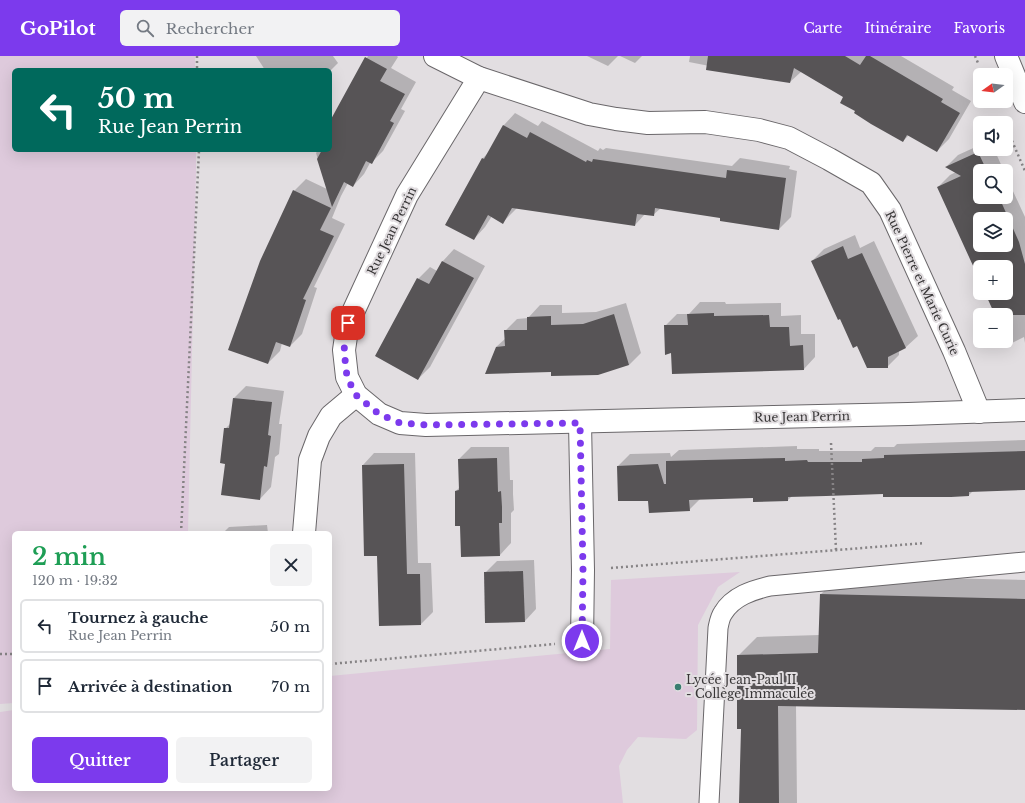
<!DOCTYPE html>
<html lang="fr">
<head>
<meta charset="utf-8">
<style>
  body { margin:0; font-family:"Libre Baskerville",serif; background:#f2f2f3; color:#1f2937; height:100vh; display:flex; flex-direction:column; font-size:15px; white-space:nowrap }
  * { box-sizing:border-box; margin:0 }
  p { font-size:13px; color:#747a83 }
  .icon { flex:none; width:22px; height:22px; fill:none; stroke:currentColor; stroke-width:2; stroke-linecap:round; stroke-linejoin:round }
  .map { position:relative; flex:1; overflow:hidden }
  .details { position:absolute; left:12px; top:475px; width:320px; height:260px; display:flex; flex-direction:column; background:#fff; border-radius:6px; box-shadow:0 4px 16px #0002 }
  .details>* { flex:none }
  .top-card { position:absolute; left:12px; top:12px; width:320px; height:84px; border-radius:6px; box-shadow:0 4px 16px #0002; background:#00695c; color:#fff; overflow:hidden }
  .needle { width:26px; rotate:256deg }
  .controls { position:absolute; left:973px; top:12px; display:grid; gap:8px }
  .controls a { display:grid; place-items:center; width:40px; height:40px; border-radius:6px; background:#fff; box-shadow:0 4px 16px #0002; font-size:20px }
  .pin { position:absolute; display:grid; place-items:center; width:34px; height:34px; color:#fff; margin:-17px; border-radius:8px; box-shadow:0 2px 6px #0006 }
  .me { position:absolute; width:44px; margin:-22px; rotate:0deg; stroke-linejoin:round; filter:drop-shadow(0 0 3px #0008) }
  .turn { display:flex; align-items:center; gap:14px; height:84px; padding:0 20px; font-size:18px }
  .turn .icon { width:52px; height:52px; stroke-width:2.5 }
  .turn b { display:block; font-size:28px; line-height:34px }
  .round { display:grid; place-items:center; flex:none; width:42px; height:42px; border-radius:6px; background:#f2f2f3 }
  .summary { display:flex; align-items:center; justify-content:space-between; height:68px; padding:0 20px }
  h1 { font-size:24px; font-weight:600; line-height:30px; color:#1e9e55 }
  .button { display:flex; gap:8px; margin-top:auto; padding:8px 20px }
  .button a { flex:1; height:46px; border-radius:6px; background:#7c3aed; color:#fff; font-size:16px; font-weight:600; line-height:46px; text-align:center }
  .button a+a { background:#f2f2f3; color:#1f2937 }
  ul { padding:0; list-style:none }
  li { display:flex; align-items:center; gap:12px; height:54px; margin:0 8px 6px; padding:0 12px; border:2px solid #e0e1e3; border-radius:6px }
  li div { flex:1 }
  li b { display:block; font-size:15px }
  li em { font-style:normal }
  header { display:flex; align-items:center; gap:24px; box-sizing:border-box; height:56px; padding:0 20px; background:#7c3aed; color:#fff }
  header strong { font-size:19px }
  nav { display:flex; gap:22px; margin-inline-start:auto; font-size:14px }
  .search { width:280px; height:36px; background:#f2f2f3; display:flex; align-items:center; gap:10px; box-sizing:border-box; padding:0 14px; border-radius:6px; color:#747a83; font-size:15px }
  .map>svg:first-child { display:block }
</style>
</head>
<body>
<header>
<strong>GoPilot</strong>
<div class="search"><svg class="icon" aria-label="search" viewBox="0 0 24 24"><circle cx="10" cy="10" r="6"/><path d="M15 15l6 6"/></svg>Rechercher</div>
<nav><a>Carte</a><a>Itinéraire</a><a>Favoris</a></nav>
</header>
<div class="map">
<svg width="1025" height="747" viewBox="0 0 1025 747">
  <rect width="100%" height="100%" fill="#e2dee1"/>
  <!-- green -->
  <g fill="#decadc">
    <path d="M0,0H195V14H14V94H196V116L188,477H14V647L0,648Z"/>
    <path d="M740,516L718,531L698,569L697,674L686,683L638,681L627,694L619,710L623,747H0V656L14,654V733H330V620L610,593L611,524Z"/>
  </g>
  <!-- shadow -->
  <g fill="#0003" fill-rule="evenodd">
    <path d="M256,0H333L338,7L330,15L265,14Z"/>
    <path d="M368,0H397L398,1L391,12L416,26L401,53L405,55L383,95L371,107H370L364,118L353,130L348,127L341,140L332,162L345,168L314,231L317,232L302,278L290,290L282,287L280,295L268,307L294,135L306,123L327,133L316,97L318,94H330V72L336,55Z"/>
    <path d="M587,0H618L608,10Z"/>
    <path d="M620,0H642L635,7Z"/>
    <path d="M690,0H804L802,15L790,26L689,6Z"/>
    <path d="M837,0H901L954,31L952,34L971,45L949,83L937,95L909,79L903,85L856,55L844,40Z"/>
    <path d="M515,57L538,70L542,65L598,95L600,92L603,94L606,92L732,110L740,102L790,110L789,113L797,115L791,161L779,173L721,161L661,152L653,159L645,158L635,169L517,152L503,166L492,160L485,171L474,183L446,168L483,102L489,96L504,69Z"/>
    <path d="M980,89V93H994L1004,115H980V141H1006V120L1025,161V287L1024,281L1010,288L1006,280V259H996L986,237H1006V211H980V223L938,131L950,119L956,116L947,110L958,99ZM980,163H1006V189H980Z"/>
    <path d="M855,179L860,192L874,185L918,280L906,291L899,294V299L887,311L857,289L812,205L824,193Z"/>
    <path d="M454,193L485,210L430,311L418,323V223L430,211L437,215L443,205Z"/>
    <path d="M700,246H725L726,248L781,247V260L801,259V278H815V301L804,313L672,296L665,270L677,258H689Z"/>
    <path d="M626,247L641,297L629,309L552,315L496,291L506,282L505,275L517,263L528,262L540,249H562V257L596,256Z"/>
    <path d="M246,330L284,335L279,368H282L279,398L275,401L271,431L260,443L226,407L225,373L230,368L234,342Z"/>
    <path d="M1025,384V433L973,435L969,439L884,437L792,440L788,444L754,441L701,442L689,454L649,444H619L618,410L630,398L670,397L671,401L679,394L797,390V393H819V395H871L875,391H894L897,388Z"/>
    <path d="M471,391H509L510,424H513V438L514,454L511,457V487L500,499L461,469L456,435L460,431L459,403Z"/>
    <path d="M374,397H415L418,507H431L433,556L421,568L378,499L363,409Z"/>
    <path d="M267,469L268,477H223L229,471Z"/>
    <path d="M534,504L536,553L525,565L485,517L497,505Z"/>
    <path d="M840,520L1025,524V653L796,650L797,747H740L742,672L738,600L757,581L819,579L821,538Z"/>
  </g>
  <!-- building -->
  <g fill="#575456" fill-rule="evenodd">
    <path d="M708,0H845L860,9L866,0H870L943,43L941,46L960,57L937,96L907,79L903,86L871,68L854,57L855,55L840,47L843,41L794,12L790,27L706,14Z"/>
    <path d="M365,1L387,13L380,25L405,38L390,65L394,67L372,108L366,105L353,131L344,126L332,151L317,103L322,94H330V65Z"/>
    <path d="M503,69L527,82L530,76L586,106L587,104L592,106L593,103L726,122L727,114L786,122L779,174L720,165V162L655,152L654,160L637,158L635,170L512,152L503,168L488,159L474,184L445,169L482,102L484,103Z"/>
    <path d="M978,96L987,115H980V141H999L1019,186L1025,208V259H995L985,237H1006V211H980V225L937,131L961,120L945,111ZM980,163H1006V189H980Z"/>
    <path d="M293,134L331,152L320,174L334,180L303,243L306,244L290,291L276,286L268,308L228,294L260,205Z"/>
    <path d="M843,190L848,203L862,197L906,292L888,301V312H867L857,290L853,292L840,263L838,264L811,205Z"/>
    <path d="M442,205L474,222L418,324L375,300L417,222L429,228Z"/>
    <path d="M714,257V260L769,259L770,271H789L790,290L803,289L804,314L672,318L671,297L665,299L664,269H688L687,258Z"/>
    <path d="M614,258L629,309L598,319L551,320V316L485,318L496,291L505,290L504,274H527V261L551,260V269L583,268Z"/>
    <path d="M233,342L272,346L268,379L271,380L267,411L264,410L260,444L221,439L225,408L220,407L224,372H229Z"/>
    <path d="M1025,395V434L969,436V440L951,441H883V438L826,440L788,441V445L753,446V442L689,444L690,455L669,456L649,457L648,445H618L617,410L658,408L664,428H666V405L785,402V405L807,404L808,406H862V403L884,402V399Z"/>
    <path d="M497,402L498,436L501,435L502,451V467H499L500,500L461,501L460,470H455V435L459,434L458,403Z"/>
    <path d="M404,408L407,518H420L421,569L379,570L377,500H364L362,409Z"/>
    <path d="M523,515L525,566L485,567L484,516Z"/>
    <path d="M820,538L1025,543V654L778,650L779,747H739L741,673H737V599L818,597Z"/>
  </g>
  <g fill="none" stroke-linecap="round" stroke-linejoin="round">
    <!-- lane casing -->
    <g stroke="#6a676a" stroke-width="21">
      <path id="lane" d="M709,747L718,572C719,567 720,561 723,557C733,540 753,534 770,530L1025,506"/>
    </g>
    <!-- street casing -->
    <g stroke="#6a676a" stroke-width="24">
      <g id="street">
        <path d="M435,0L479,22L589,58L616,63L648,67L705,66L759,74L789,82L829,103L871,127L890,154L954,295L979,356"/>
        <path d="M479,22L407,139L348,267L344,294L347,321L356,339L379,358L400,367L426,369L908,358L1025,354"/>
        <path d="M580,367L583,514L582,585"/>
        <path d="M304,477L310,404L319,380L331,360L356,339"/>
      </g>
    </g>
    <!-- secondary casing -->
    <g stroke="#6a676a" stroke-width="24">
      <path id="secondary" d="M1006,0L1025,46"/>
    </g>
    <!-- path -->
    <g stroke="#868385" stroke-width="2.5" stroke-dasharray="2 3" stroke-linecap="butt">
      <path d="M197,0V14"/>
      <path d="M975,0L978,7"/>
      <path d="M1006,71L1025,115"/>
      <path d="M831,387L836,494"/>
      <path d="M181,477L199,94"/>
      <path d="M611,512L925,487"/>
      <path d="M0,598H14"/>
      <path d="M330,608L555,588"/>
    </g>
    <!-- lane -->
    <use href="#lane" stroke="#fff" stroke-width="19"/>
    <!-- street -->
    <use href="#street" stroke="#fff" stroke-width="22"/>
    <!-- secondary -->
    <use href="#secondary" stroke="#fff" stroke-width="22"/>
  </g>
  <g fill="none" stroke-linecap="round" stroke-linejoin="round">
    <!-- route -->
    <path stroke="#7c3aed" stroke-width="7" stroke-dasharray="0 12.6" d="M348,267L344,294L347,321L356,339L379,358L400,367L426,369L580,367L583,514L582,585"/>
  </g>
  <!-- markers -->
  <circle fill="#397d70" stroke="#e2dee1" stroke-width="1.5" cx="678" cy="631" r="4"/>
  <g text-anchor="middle" stroke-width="4" stroke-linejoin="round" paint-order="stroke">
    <!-- street labels -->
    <g font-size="12" fill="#383637" stroke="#e2dee1">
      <text transform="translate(392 175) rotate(-64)" y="4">Rue Jean Perrin</text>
      <text transform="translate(922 227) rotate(65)" y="4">Rue Pierre et Marie Curie</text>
      <text transform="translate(802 361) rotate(-1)" y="4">Rue Jean Perrin</text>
    </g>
    <!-- poi labels -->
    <g font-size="12" fill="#383637" stroke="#e2dee1" text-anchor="start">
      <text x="686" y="628">Lycée Jean-Paul II<tspan x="686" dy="14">- Collège Immaculée</tspan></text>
    </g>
  </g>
</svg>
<div class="controls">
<a><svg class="needle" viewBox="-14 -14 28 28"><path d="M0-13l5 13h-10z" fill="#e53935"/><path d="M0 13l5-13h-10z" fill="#747a83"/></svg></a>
<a><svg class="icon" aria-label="sound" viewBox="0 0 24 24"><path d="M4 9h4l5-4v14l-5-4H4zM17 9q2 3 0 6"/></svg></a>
<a><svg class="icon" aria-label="search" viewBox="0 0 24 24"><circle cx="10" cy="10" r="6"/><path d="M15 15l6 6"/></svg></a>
<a><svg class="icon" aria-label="layers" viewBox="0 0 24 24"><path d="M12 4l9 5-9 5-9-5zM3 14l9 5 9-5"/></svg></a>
<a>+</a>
<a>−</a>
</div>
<div class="pin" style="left:348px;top:267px;background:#d93025"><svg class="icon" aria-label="arrive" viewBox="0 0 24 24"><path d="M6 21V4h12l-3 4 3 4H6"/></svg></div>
<svg class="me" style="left:582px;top:585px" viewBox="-20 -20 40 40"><circle r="17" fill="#7c3aed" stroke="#fff" stroke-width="3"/><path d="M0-11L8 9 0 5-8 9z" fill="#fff"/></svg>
<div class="top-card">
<div class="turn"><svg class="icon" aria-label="left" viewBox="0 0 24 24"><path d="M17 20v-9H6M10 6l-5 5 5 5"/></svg><div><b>50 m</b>Rue Jean Perrin</div></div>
</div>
<section class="details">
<div class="summary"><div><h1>2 min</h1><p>120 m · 19:32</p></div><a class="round"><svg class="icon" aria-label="close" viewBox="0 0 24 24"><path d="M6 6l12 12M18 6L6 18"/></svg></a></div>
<ul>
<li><svg class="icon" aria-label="left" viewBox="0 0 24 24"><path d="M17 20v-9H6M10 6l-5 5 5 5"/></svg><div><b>Tournez à gauche</b><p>Rue Jean Perrin</p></div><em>50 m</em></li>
<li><svg class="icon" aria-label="arrive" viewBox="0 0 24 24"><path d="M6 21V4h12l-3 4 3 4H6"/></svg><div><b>Arrivée à destination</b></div><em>70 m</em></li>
</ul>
<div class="button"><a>Quitter</a><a>Partager</a></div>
</section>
</div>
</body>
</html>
